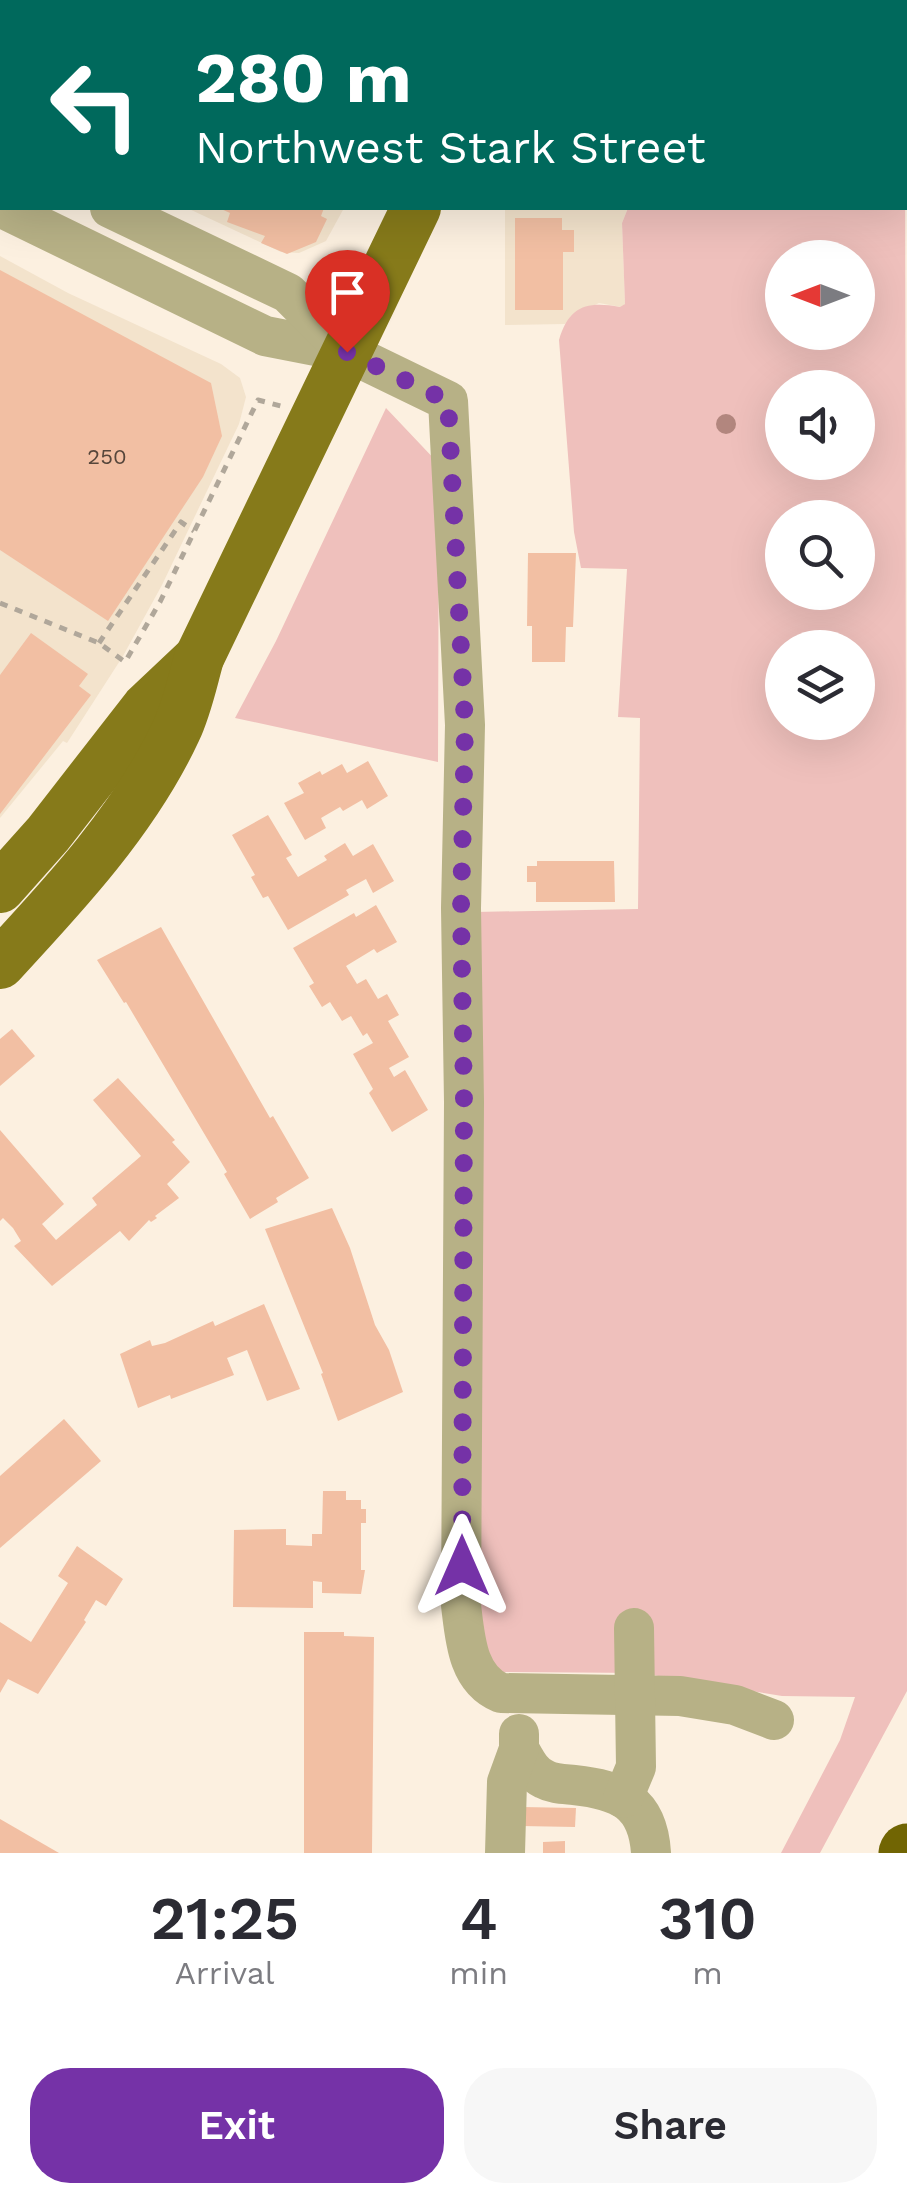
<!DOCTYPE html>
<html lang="en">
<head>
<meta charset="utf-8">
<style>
  body { margin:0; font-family:"Work Sans",sans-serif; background:#f7f7f7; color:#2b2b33; height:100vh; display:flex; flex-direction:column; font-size:38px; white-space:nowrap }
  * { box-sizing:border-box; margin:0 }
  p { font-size:32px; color:#7c7c81 }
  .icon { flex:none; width:55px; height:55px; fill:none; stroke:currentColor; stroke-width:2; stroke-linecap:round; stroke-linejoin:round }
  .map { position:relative; height:1853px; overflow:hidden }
  .panel { display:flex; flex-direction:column; background:#fff; flex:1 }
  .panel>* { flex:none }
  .hud { position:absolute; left:0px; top:0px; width:908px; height:210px; box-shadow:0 10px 40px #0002; background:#00695c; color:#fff; overflow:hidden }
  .needle { width:65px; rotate:270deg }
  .controls { position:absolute; left:765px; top:240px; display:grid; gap:20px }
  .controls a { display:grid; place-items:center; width:110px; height:110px; border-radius:50%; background:#fff; box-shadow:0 10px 40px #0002; font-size:50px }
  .pin { position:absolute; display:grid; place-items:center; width:85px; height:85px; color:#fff; margin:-102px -42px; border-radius:50% 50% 50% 0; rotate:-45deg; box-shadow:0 0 10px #0007 }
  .pin .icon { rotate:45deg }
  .me { position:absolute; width:110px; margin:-55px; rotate:0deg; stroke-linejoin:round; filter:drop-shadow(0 0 8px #0008) }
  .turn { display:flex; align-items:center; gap:35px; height:210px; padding:0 30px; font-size:45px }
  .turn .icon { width:130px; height:130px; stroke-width:2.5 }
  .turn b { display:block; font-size:70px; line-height:85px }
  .eta { display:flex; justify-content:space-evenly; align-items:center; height:170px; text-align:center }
  .eta b { font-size:60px; font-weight:600; line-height:70px }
  .action { display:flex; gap:20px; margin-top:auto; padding:20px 30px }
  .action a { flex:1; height:115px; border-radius:40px; background:#7532a7; color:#fff; font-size:40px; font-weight:600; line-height:115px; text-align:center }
  .action a+a { background:#f7f7f7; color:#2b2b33 }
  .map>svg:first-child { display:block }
</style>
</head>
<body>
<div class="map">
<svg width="907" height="1853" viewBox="0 0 907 1853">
  <rect width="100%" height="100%" fill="#fcf0e0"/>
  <!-- built -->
  <g fill="#f3e3cc">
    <path d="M0,0H454V2H2V120Z"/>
    <path d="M187,208H344L326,241L299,253L281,252Z"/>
    <path d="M505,208H628L622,223L625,304L621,307L599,303L571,316L565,324L505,325Z"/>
    <path d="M0,256L68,293L221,364L240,378L246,397L239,424L162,585L123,656L67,743L63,741L0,818Z"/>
  </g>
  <!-- green -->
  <g fill="#efc0bc" fill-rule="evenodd">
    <path d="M616,0H907V33L905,2Z"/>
    <path d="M905,46L907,1691L820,1853H781L840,1740L855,1697L782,1696L640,1673L498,1672L477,1644L481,1613L475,912L638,909L640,718L618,717L627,569L581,568L574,532L559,340C569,305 588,301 620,307L625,304L622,223L628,208H905ZM782,258H858V332H782ZM782,388H858V462H782ZM782,518H858V592H782ZM782,648H858V722H782Z"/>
    <path d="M386,408L439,464L438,762L235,718L276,641Z"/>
  </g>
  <!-- building -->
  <g fill="#f2bfa3">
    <path d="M219,208H324L321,216L327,219L316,242L287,254L261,243L265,236L227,222L230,213Z"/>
    <path d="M515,218H562V230H574V252H563V310H515Z"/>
    <path d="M0,270L211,383L222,436L203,477L108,621L0,550Z"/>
    <path d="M528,553H576L573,627H566L565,662H532V626H527Z"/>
    <path d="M31,633L88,674L79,686L91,695L0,814V675Z"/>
    <path d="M368,761L388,796L367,809L362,800L343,811L340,807L321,818L326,828L305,840L284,803L304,793L298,783L320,771L322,775L342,764L347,773Z"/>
    <path d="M268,815L292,855L286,858L298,877L327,860L324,856L345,843L353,856L373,844L394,881L373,893L366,879L346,890L349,895L288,930L268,896L263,898L251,877L255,875L232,835Z"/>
    <path d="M537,861H614L615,902H536V882H527V866H537Z"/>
    <path d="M376,905L397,942L377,953L374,949L346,966L357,984L366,979L378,999L387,994L399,1015L388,1021L409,1057L389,1068L394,1077L405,1070L428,1110L392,1132L369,1093L373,1089L353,1054L373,1043L367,1033L363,1036L351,1016L342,1021L330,1002L322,1007L309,986L314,983L293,948L354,913L356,917Z"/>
    <path d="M161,927L270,1118L273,1116L309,1178L276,1198L278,1202L250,1219L224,1174L227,1172L126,1002L124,1003L97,960Z"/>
    <path d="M12,1029L35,1056L0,1086V1039Z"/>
    <path d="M118,1078L175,1140L172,1142L190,1162L167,1184L179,1198L155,1216L157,1218L151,1222L149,1220L129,1241L120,1231L52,1286L14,1246L21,1241L13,1228L3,1218L0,1221V1130L64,1204L42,1224L56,1240L97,1205L92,1198L141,1156L93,1100Z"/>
    <path d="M332,1208L350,1248L375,1325L389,1350L403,1392L338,1421L321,1374L323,1373L265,1229Z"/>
    <path d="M264,1304L300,1389L267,1401L247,1350L227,1358L234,1375L171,1399L170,1395L138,1408L120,1354L150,1340L152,1346L165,1343L213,1321L215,1326Z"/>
    <path d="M64,1419L101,1461L0,1548V1476Z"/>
    <path d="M323,1491H346V1500H361V1509H366V1523H361V1570H365L361,1594L322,1593V1582L313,1581V1608L233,1607L234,1530L286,1529V1545L312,1546V1534H322Z"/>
    <path d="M77,1546L123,1579L106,1606L96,1600L84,1620L86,1622L38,1694L8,1679L0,1693V1622L31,1642L68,1583L58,1576Z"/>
    <path d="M304,1632H344V1636L374,1637L372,1853H304Z"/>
    <path d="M522,1807L576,1808L575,1827L521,1826Z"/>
    <path d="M0,1819L59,1853H0Z"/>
    <path d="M565,1841V1853H543V1842Z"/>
  </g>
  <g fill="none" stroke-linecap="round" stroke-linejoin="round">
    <!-- path -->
    <g stroke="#b0a79a" stroke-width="5" stroke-dasharray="8 8" stroke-linecap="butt">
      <path d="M168,2L169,0"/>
      <path d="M460,2V0"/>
      <path d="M905,39L907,40"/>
      <path d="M0,603L99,643L125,662L160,602L258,400L281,406"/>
      <path d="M99,643L181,522L194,531"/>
    </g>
    <!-- minor -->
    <g stroke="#b7b186" stroke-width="40">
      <path d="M110,0L116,2"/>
      <path d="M0,155L2,156"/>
      <path d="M0,207L265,336L347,352L448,401L465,725L461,908L464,1102L461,1605C465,1638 467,1679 501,1693L680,1696L735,1705L774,1720"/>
      <path d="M110,208L288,293L347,352"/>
      <path d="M519,1749C526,1761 531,1773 544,1779C553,1784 564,1784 574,1785C620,1790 648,1802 651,1853"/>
      <path d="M623,1798L636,1767L634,1628"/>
      <path d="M505,1853L507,1782L519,1749V1734"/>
    </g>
    <!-- major -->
    <g stroke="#867a1a" stroke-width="50">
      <path d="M550,2L552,0"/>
      <path d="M0,888L48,834L146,708L199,658"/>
      <path d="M0,964C65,894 135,819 176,731C187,708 192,683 199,658L416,208"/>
    </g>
    <!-- highway -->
    <path stroke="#716503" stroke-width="55" d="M906,1853L907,1851"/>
  </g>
  <!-- trees -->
  <circle fill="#b2867e" cx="726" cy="424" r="10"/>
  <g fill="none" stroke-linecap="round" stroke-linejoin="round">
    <!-- route -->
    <path stroke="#7532a7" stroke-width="18" stroke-dasharray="0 32.4" d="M347,352L448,401L465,725L461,908L464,1102L462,1566"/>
  </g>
  <g text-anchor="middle" stroke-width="8" stroke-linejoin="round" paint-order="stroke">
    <!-- number labels -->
    <g font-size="22" fill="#56463b">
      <text x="107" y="464">250</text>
    </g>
  </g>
</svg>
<div class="controls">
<a><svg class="needle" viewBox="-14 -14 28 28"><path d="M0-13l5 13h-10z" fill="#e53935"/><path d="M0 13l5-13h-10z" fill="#7c7c81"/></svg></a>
<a><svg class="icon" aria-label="sound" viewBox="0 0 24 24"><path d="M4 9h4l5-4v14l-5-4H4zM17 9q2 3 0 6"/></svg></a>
<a><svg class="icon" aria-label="search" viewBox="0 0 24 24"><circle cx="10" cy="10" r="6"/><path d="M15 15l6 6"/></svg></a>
<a><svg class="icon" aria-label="layers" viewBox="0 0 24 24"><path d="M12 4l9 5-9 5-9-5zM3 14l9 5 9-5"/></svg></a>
</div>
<div class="pin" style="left:347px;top:352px;background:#d93025"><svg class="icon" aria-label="arrive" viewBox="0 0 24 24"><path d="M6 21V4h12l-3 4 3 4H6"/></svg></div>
<svg class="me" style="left:462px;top:1566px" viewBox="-20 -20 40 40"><path d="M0-17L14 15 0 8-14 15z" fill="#7532a7" stroke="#fff" stroke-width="4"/></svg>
<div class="hud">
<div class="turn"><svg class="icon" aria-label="left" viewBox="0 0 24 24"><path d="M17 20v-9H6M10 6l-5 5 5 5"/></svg><div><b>280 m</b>Northwest Stark Street</div></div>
</div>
</div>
<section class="panel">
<div class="eta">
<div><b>21:25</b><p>Arrival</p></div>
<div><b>4</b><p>min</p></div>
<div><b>310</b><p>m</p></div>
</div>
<div class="action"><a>Exit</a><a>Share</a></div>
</section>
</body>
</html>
